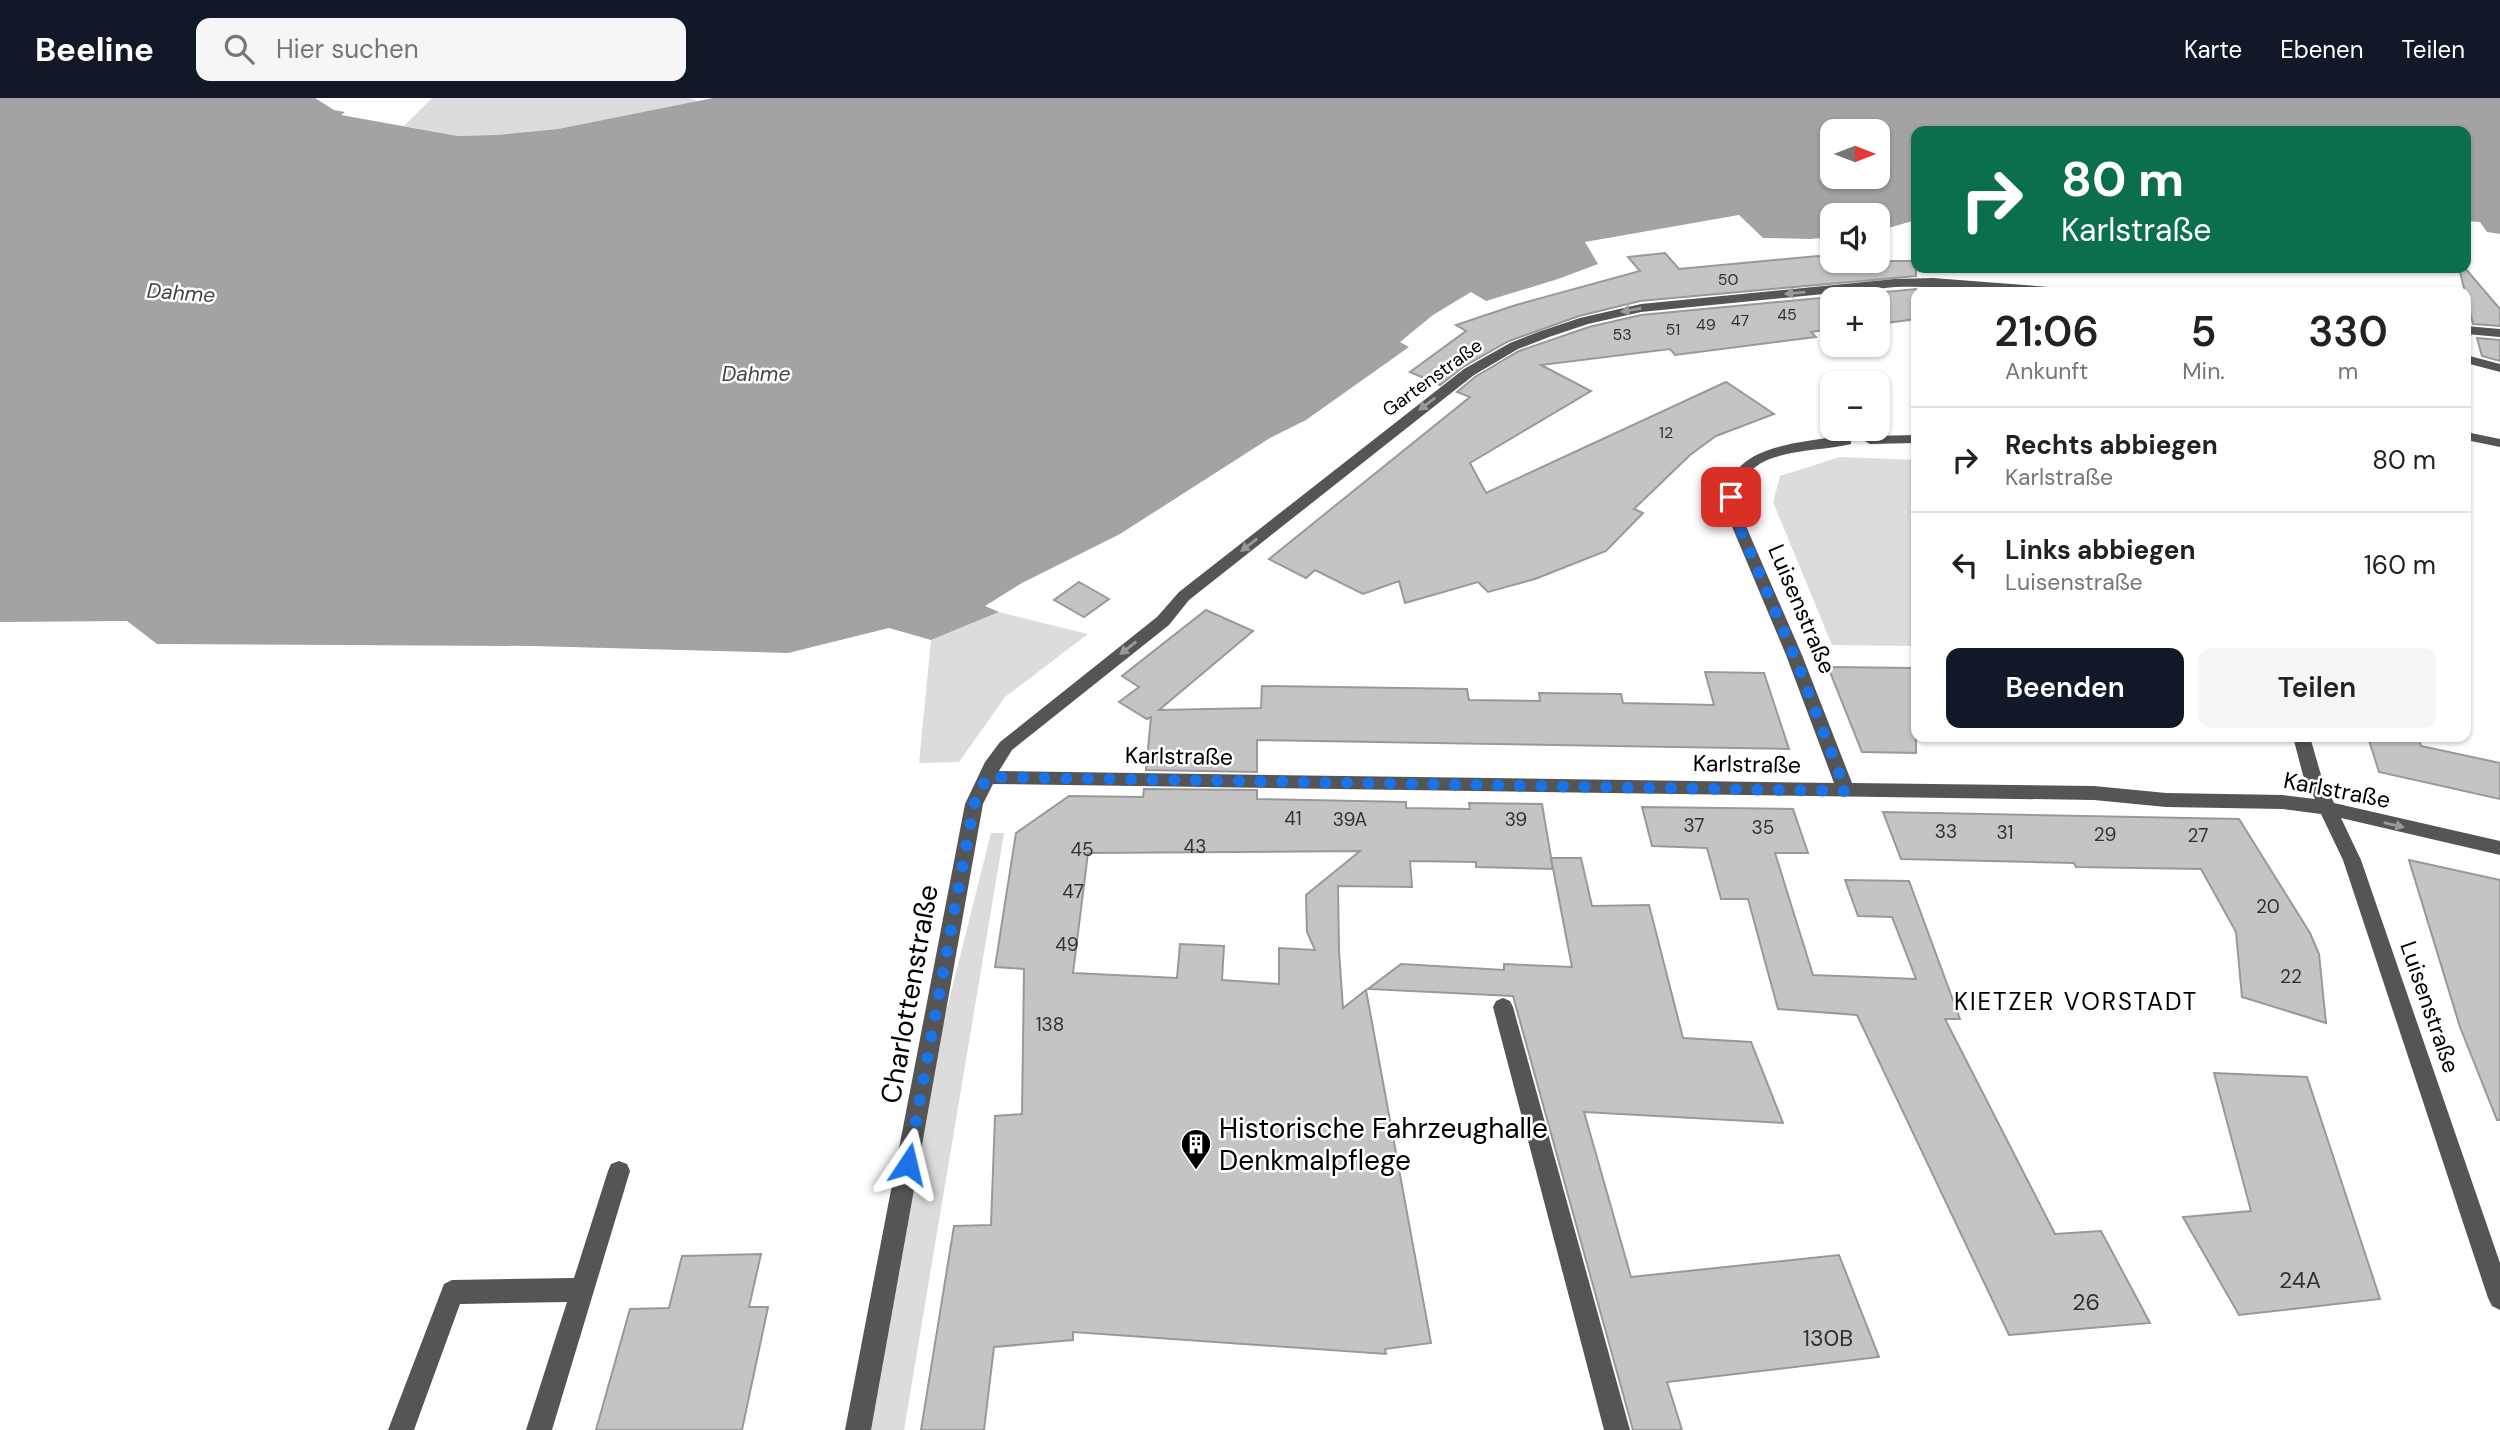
<!DOCTYPE html>
<html lang="de">
<head>
<meta charset="utf-8">
<style>
  body { margin:0; font-family:"DM Sans",sans-serif; background:#f6f6f6; color:#222; height:100vh; display:flex; flex-direction:column; font-size:26px; white-space:nowrap }
  * { box-sizing:border-box; margin:0 }
  p { font-size:23px; color:#767676 }
  .icon { flex:none; width:38px; height:38px; fill:none; stroke:currentColor; stroke-width:2; stroke-linecap:round; stroke-linejoin:round }
  .map { position:relative; flex:1; overflow:hidden }
  .panel { position:absolute; left:1911px; top:189px; width:560px; height:455px; display:flex; flex-direction:column; background:#fff; border-radius:14px; box-shadow:0 2px 5px #0004 }
  .panel>* { flex:none }
  .banner { position:absolute; left:1911px; top:28px; width:560px; height:147px; border-radius:14px; box-shadow:0 2px 5px #0004; background:#0b6e4f; color:#fff; overflow:hidden }
  .needle { width:46px; rotate:90deg }
  .fabs { position:absolute; left:1820px; top:21px; display:grid; gap:14px }
  .fabs a { display:grid; place-items:center; width:70px; height:70px; border-radius:14px; background:#fff; box-shadow:0 2px 5px #0004; font-size:35px }
  .pin { position:absolute; display:grid; place-items:center; width:60px; height:60px; color:#fff; margin:-30px; border-radius:14px; box-shadow:0 4px 10px #0006 }
  .me { position:absolute; width:77px; margin:-38px; rotate:10deg; stroke-linejoin:round; filter:drop-shadow(0 0 5px #0008) }
  .turn { display:flex; align-items:center; gap:24px; height:147px; padding:0 35px; font-size:32px }
  .turn .icon { width:91px; height:91px; stroke-width:2.5 }
  .turn b { display:block; font-size:49px; line-height:60px }
  .eta { display:flex; justify-content:space-evenly; align-items:center; height:119px; text-align:center }
  .eta b { font-size:42px; font-weight:600; line-height:49px }
  .action { display:flex; gap:14px; margin-top:auto; padding:14px 35px }
  .action a { flex:1; height:80px; border-radius:14px; background:#111827; color:#fff; font-size:28px; font-weight:600; line-height:80px; text-align:center }
  .action a+a { background:#f6f6f6; color:#222 }
  ul { padding:0; list-style:none }
  li { display:flex; align-items:center; gap:21px; height:105px; padding:0 35px; border-top:2px solid #e0e0e0 }
  li div { flex:1 }
  li b { display:block; font-size:26px }
  li em { font-style:normal }
  header { display:flex; align-items:center; gap:42px; box-sizing:border-box; height:98px; padding:0 35px; background:#111827; color:#fff }
  header strong { font-size:33px }
  nav { display:flex; gap:38px; margin-inline-start:auto; font-size:24px }
  .search { width:490px; height:63px; background:#f6f6f6; display:flex; align-items:center; gap:18px; box-sizing:border-box; padding:0 24px; border-radius:14px; color:#767676; font-size:26px }
  .map>svg:first-child { display:block }
</style>
</head>
<body>
<header>
<strong>Beeline</strong>
<div class="search"><svg class="icon" aria-label="search" viewBox="0 0 24 24"><circle cx="10" cy="10" r="6"/><path d="M15 15l6 6"/></svg>Hier suchen</div>
<nav><a>Karte</a><a>Ebenen</a><a>Teilen</a></nav>
</header>
<div class="map">
<svg width="2500" height="1332" viewBox="0 0 2500 1332">
  <rect width="100%" height="100%" fill="#fff"/>
  <!-- green -->
  <g fill="#dcdcdc">
    <path d="M432,0H689L700,4L558,31L496,37L458,38L404,28Z"/>
    <path d="M1840,359L1916,362V548L1832,547L1773,404L1780,378Z"/>
    <path d="M999,514L1088,536L1005,599L959,664L919,665L931,542Z"/>
    <path d="M991,735H1004L904,1332H868L908,1066Z"/>
  </g>
  <!-- water -->
  <path fill="#a3a3a3" fill-rule="evenodd" d="M0,0H315L334,12L345,14L341,17L458,38L496,37L558,31L713,0H2500V136L2487,134L2480,124L2466,123V33H1916V122L1878,133V117H1832V139L1810,141L1763,140L1739,117L1585,144L1598,166L1558,181L1486,203L1471,194L1433,217L1400,244L1409,249L1306,322L1270,340L1120,436L1022,485L985,508L999,514L931,542L889,530L788,555L533,548L157,546L127,523L0,524ZM1832,33H1878V79H1832Z"/>
  <!-- building -->
  <g fill="#c4c4c4" stroke="#999" stroke-width="2" fill-rule="evenodd">
    <path d="M1665,155L1679,171L1818,158L1839,163L1848,170L1858,163H1916V178L1640,203L1579,218L1509,243L1463,269L1440,287L1410,274L1466,233L1456,227L1516,207L1640,173L1628,159Z"/>
    <path d="M2459,170H2465L2500,211V228L2473,226Z"/>
    <path d="M1916,191V221L1878,226V201H1832V231L1811,234L1816,239L1675,257L1670,251L1541,267L1591,293L1470,365L1486,395L1726,284L1774,316L1716,338L1690,357L1634,411L1643,415L1606,453L1535,481L1488,494L1478,484L1405,505L1399,483L1363,496L1315,472L1306,480L1269,461L1470,299L1457,294L1475,279L1519,253L1589,229L1641,217Z"/>
    <path d="M2477,240L2500,242V263L2482,258Z"/>
    <path d="M1079,484L1109,501L1084,519L1054,502Z"/>
    <path d="M1206,512L1253,533L1159,612L1261,610L1262,588L1467,591L1469,602L1540,603L1539,595L1621,596L1623,605L1714,607L1705,574L1764,575L1789,651L1257,642V674L1146,672L1151,619L1147,621L1119,604L1139,589L1122,578Z"/>
    <path d="M1828,569L1916,570V655L1862,654Z"/>
    <path d="M2368,639H2418L2421,648L2500,665V701L2379,674Z"/>
    <path d="M1144,691L1257,692V701L1406,704V710L1470,711L1469,705L1542,706L1553,771L1476,769V764L1410,763L1412,789L1338,788L1339,853L1343,910L1366,892L1431,1245L1385,1251L1386,1256L1073,1234V1242L994,1249L984,1332H921L954,1128L991,1127L995,1018L1022,1016L1024,871L995,869L1016,735L1069,698L1143,699ZM1360,753L1306,797L1307,834L1315,852L1279,850V886L1222,882L1224,848L1180,846L1177,880L1073,875L1088,755Z"/>
    <path d="M1642,709L1793,711L1808,755H1775L1813,877L1916,881L1892,819L1858,818L1845,782L1909,783L1960,921H1945L2055,1136L2101,1133L2150,1225L2009,1237L1857,917L1778,911L1748,801H1721L1707,750L1652,748Z"/>
    <path d="M1883,714L2239,721L2310,835L2319,856L2326,925L2242,899L2236,834L2201,771L2076,769L2074,765L1901,761Z"/>
    <path d="M1551,760H1581L1592,808L1649,807L1683,940L1751,944L1783,1025L1584,1014L1631,1179L1839,1157L1879,1259L1667,1284L1682,1332H1633L1513,898L1368,891L1401,866L1504,872V866L1572,869Z"/>
    <path d="M2409,762L2500,782V1022H2497L2460,929Z"/>
    <path d="M2214,975L2307,979L2380,1201L2239,1217L2183,1119L2251,1113Z"/>
    <path d="M761,1156L749,1209H768L742,1332H596L630,1211L669,1210L682,1158Z"/>
  </g>
  <g fill="none" stroke-linecap="round" stroke-linejoin="round">
    <!-- minor -->
    <g fill="#555" fill-rule="evenodd">
      <path d="M1933,180L2062,190L2068,194C2010,197 1953,187 1895,189L1641,214L1588,226L1549,239L1518,251L1474,277L1189,502L1169,527L1012,652L999,673L1834,685L1786,557L1728,419C1717,364 1762,350 1807,343C1821,341 1837,337 1851,340V346C1805,357 1727,347 1742,419L1802,557L1852,685L2094,688L2166,695L2283,697L2315,701L2303,677L2293,639H2310L2321,677L2334,705L2500,743V757L2341,720L2361,762L2500,1165V1212L2492,1208L2488,1200L2343,762L2321,716L2283,711L2166,709L2094,702L993,686L983,706L871,1332H845L965,706L985,664L1000,644L1157,519L1179,494L1464,271L1510,245L1541,233L1580,220L1641,206L1895,181Z"/>
      <path d="M2466,228L2500,231V239L2466,236Z"/>
      <path d="M2466,257L2500,266V274L2466,265Z"/>
      <path d="M2466,334L2500,341V349L2466,342Z"/>
      <path d="M1916,337V345L1870,346L1863,342L1870,338Z"/>
      <path d="M1503,900L1510,903L1513,909L1630,1332H1604L1493,909L1496,903Z"/>
      <path d="M619,1063L627,1066L630,1073L552,1332H526L567,1204L460,1206L414,1332H388L444,1186L452,1182L574,1180L608,1073L611,1066Z"/>
    </g>
  </g>
  <!-- one-way arrows -->
  <defs><path id="oneway-solid" d="M-6-.8H1V-3.2L6.5 0L1 3.2V.8H-6Z" transform="scale(1.75)"/></defs>
  <g fill="#999">
    <use href="#oneway-solid" transform="translate(1795 195) rotate(175)"/>
    <use href="#oneway-solid" transform="translate(1631 212) rotate(170)"/>
    <use href="#oneway-solid" transform="translate(1427 306) rotate(143)"/>
    <use href="#oneway-solid" transform="translate(1249 447) rotate(142)"/>
    <use href="#oneway-solid" transform="translate(1128 550) rotate(142)"/>
    <use href="#oneway-solid" transform="translate(2394 727) rotate(13)"/>
  </g>
  <g fill="none" stroke-linecap="round" stroke-linejoin="round">
    <!-- route -->
    <path stroke="#1a73e8" stroke-width="12" stroke-dasharray="0 21.6" d="M908,1066L974,706L987,679L1846,693L1794,557L1735,419L1731,399"/>
  </g>
  <!-- icons -->
  <defs>
    <g id="building-pin" transform="scale(1.575)"><path d="M0 17L-7.5 6A9.5 9.5 0 1 1 7.5 6Z" fill="#000" stroke="#fff"/><path d="M-4-6H4V6H1V3H-1V6H-4ZM-2.5-4.3h1.7v1.8h-1.7ZM.8-4.3h1.7v1.8H.8ZM-2.5-1h1.7V.8h-1.7ZM.8-1h1.7V.8H.8Z" fill="#fff"/></g>
  </defs>
  <g fill-rule="evenodd">
    <use href="#building-pin" x="1196" y="1046"/>
  </g>
  <g text-anchor="middle" stroke-width="5" stroke-linejoin="round" paint-order="stroke">
    <!-- far-number labels -->
    <g font-size="16" fill="#313131">
      <text x="1728" y="187">50</text>
      <text x="1787" y="222">45</text>
      <text x="1740" y="228">47</text>
      <text x="1706" y="232">49</text>
      <text x="1673" y="237">51</text>
      <text x="1622" y="242">53</text>
      <text x="1666" y="340">12</text>
    </g>
    <!-- far-street labels -->
    <g font-size="19" fill="#000" stroke="#fff">
      <text transform="translate(1432 279) rotate(-36)" y="7">Gartenstraße</text>
    </g>
    <!-- number labels -->
    <g font-size="19" fill="#313131">
      <text x="1293" y="727">41</text>
      <text x="1350" y="728">39A</text>
      <text x="1516" y="728">39</text>
      <text x="1694" y="734">37</text>
      <text x="1763" y="736">35</text>
      <text x="1946" y="740">33</text>
      <text x="2005" y="741">31</text>
      <text x="2105" y="743">29</text>
      <text x="2198" y="744">27</text>
      <text x="1195" y="755">43</text>
      <text x="1082" y="758">45</text>
      <text x="1073" y="800">47</text>
      <text x="2268" y="815">20</text>
      <text x="1067" y="853">49</text>
      <text x="2291" y="885">22</text>
      <text x="1050" y="933">138</text>
    </g>
    <!-- far-water labels -->
    <g font-size="21" font-style="italic" fill="#444" stroke="#fff">
      <text transform="translate(181 195) rotate(4)" y="7">Dahme</text>
      <text x="756" y="283">Dahme</text>
    </g>
    <!-- street labels -->
    <g font-size="23" fill="#000" stroke="#fff">
      <text transform="translate(1802 511) rotate(67)" y="8">Luisenstraße</text>
      <text transform="translate(1179 658) rotate(1)" y="8">Karlstraße</text>
      <text transform="translate(1747 666) rotate(1)" y="8">Karlstraße</text>
      <text transform="translate(2337 692) rotate(11)" y="8">Karlstraße</text>
      <text transform="translate(2430 909) rotate(71)" y="8">Luisenstraße</text>
    </g>
    <!-- near-number labels -->
    <g font-size="23" fill="#313131">
      <text x="2300" y="1190">24A</text>
      <text x="2086" y="1212">26</text>
      <text x="1828" y="1248">130B</text>
    </g>
    <!-- neighbourhood labels -->
    <g font-size="24" letter-spacing="2" fill="#000" stroke="#fff">
      <text x="2076" y="912">KIETZER VORSTADT</text>
    </g>
    <!-- near-street labels -->
    <g font-size="28" fill="#000" stroke="#fff">
      <text transform="translate(909 896) rotate(-80)" y="10">Charlottenstraße</text>
    </g>
    <!-- near-poi labels -->
    <g font-size="28" fill="#000" stroke="#fff" text-anchor="start">
      <text x="1219" y="1040">Historische Fahrzeughalle<tspan x="1219" dy="32">Denkmalpflege</tspan></text>
    </g>
  </g>
</svg>
<div class="fabs">
<a><svg class="needle" viewBox="-14 -14 28 28"><path d="M0-13l5 13h-10z" fill="#e53935"/><path d="M0 13l5-13h-10z" fill="#767676"/></svg></a>
<a><svg class="icon" aria-label="sound" viewBox="0 0 24 24"><path d="M4 9h4l5-4v14l-5-4H4zM17 9q2 3 0 6"/></svg></a>
<a>+</a>
<a>−</a>
</div>
<div class="pin" style="left:1731px;top:399px;background:#d93025"><svg class="icon" aria-label="arrive" viewBox="0 0 24 24"><path d="M6 21V4h12l-3 4 3 4H6"/></svg></div>
<svg class="me" style="left:908px;top:1066px" viewBox="-20 -20 40 40"><path d="M0-17L14 15 0 8-14 15z" fill="#1a73e8" stroke="#fff" stroke-width="4"/></svg>
<div class="banner">
<div class="turn"><svg class="icon" aria-label="right" viewBox="0 0 24 24"><path d="M7 20v-9h11M14 6l5 5-5 5"/></svg><div><b>80 m</b>Karlstraße</div></div>
</div>
<section class="panel">
<div class="eta">
<div><b>21:06</b><p>Ankunft</p></div>
<div><b>5</b><p>Min.</p></div>
<div><b>330</b><p>m</p></div>
</div>
<ul>
<li><svg class="icon" aria-label="right" viewBox="0 0 24 24"><path d="M7 20v-9h11M14 6l5 5-5 5"/></svg><div><b>Rechts abbiegen</b><p>Karlstraße</p></div><em>80 m</em></li>
<li><svg class="icon" aria-label="left" viewBox="0 0 24 24"><path d="M17 20v-9H6M10 6l-5 5 5 5"/></svg><div><b>Links abbiegen</b><p>Luisenstraße</p></div><em>160 m</em></li>
</ul>
<div class="action"><a>Beenden</a><a>Teilen</a></div>
</section>
</div>
</body>
</html>
